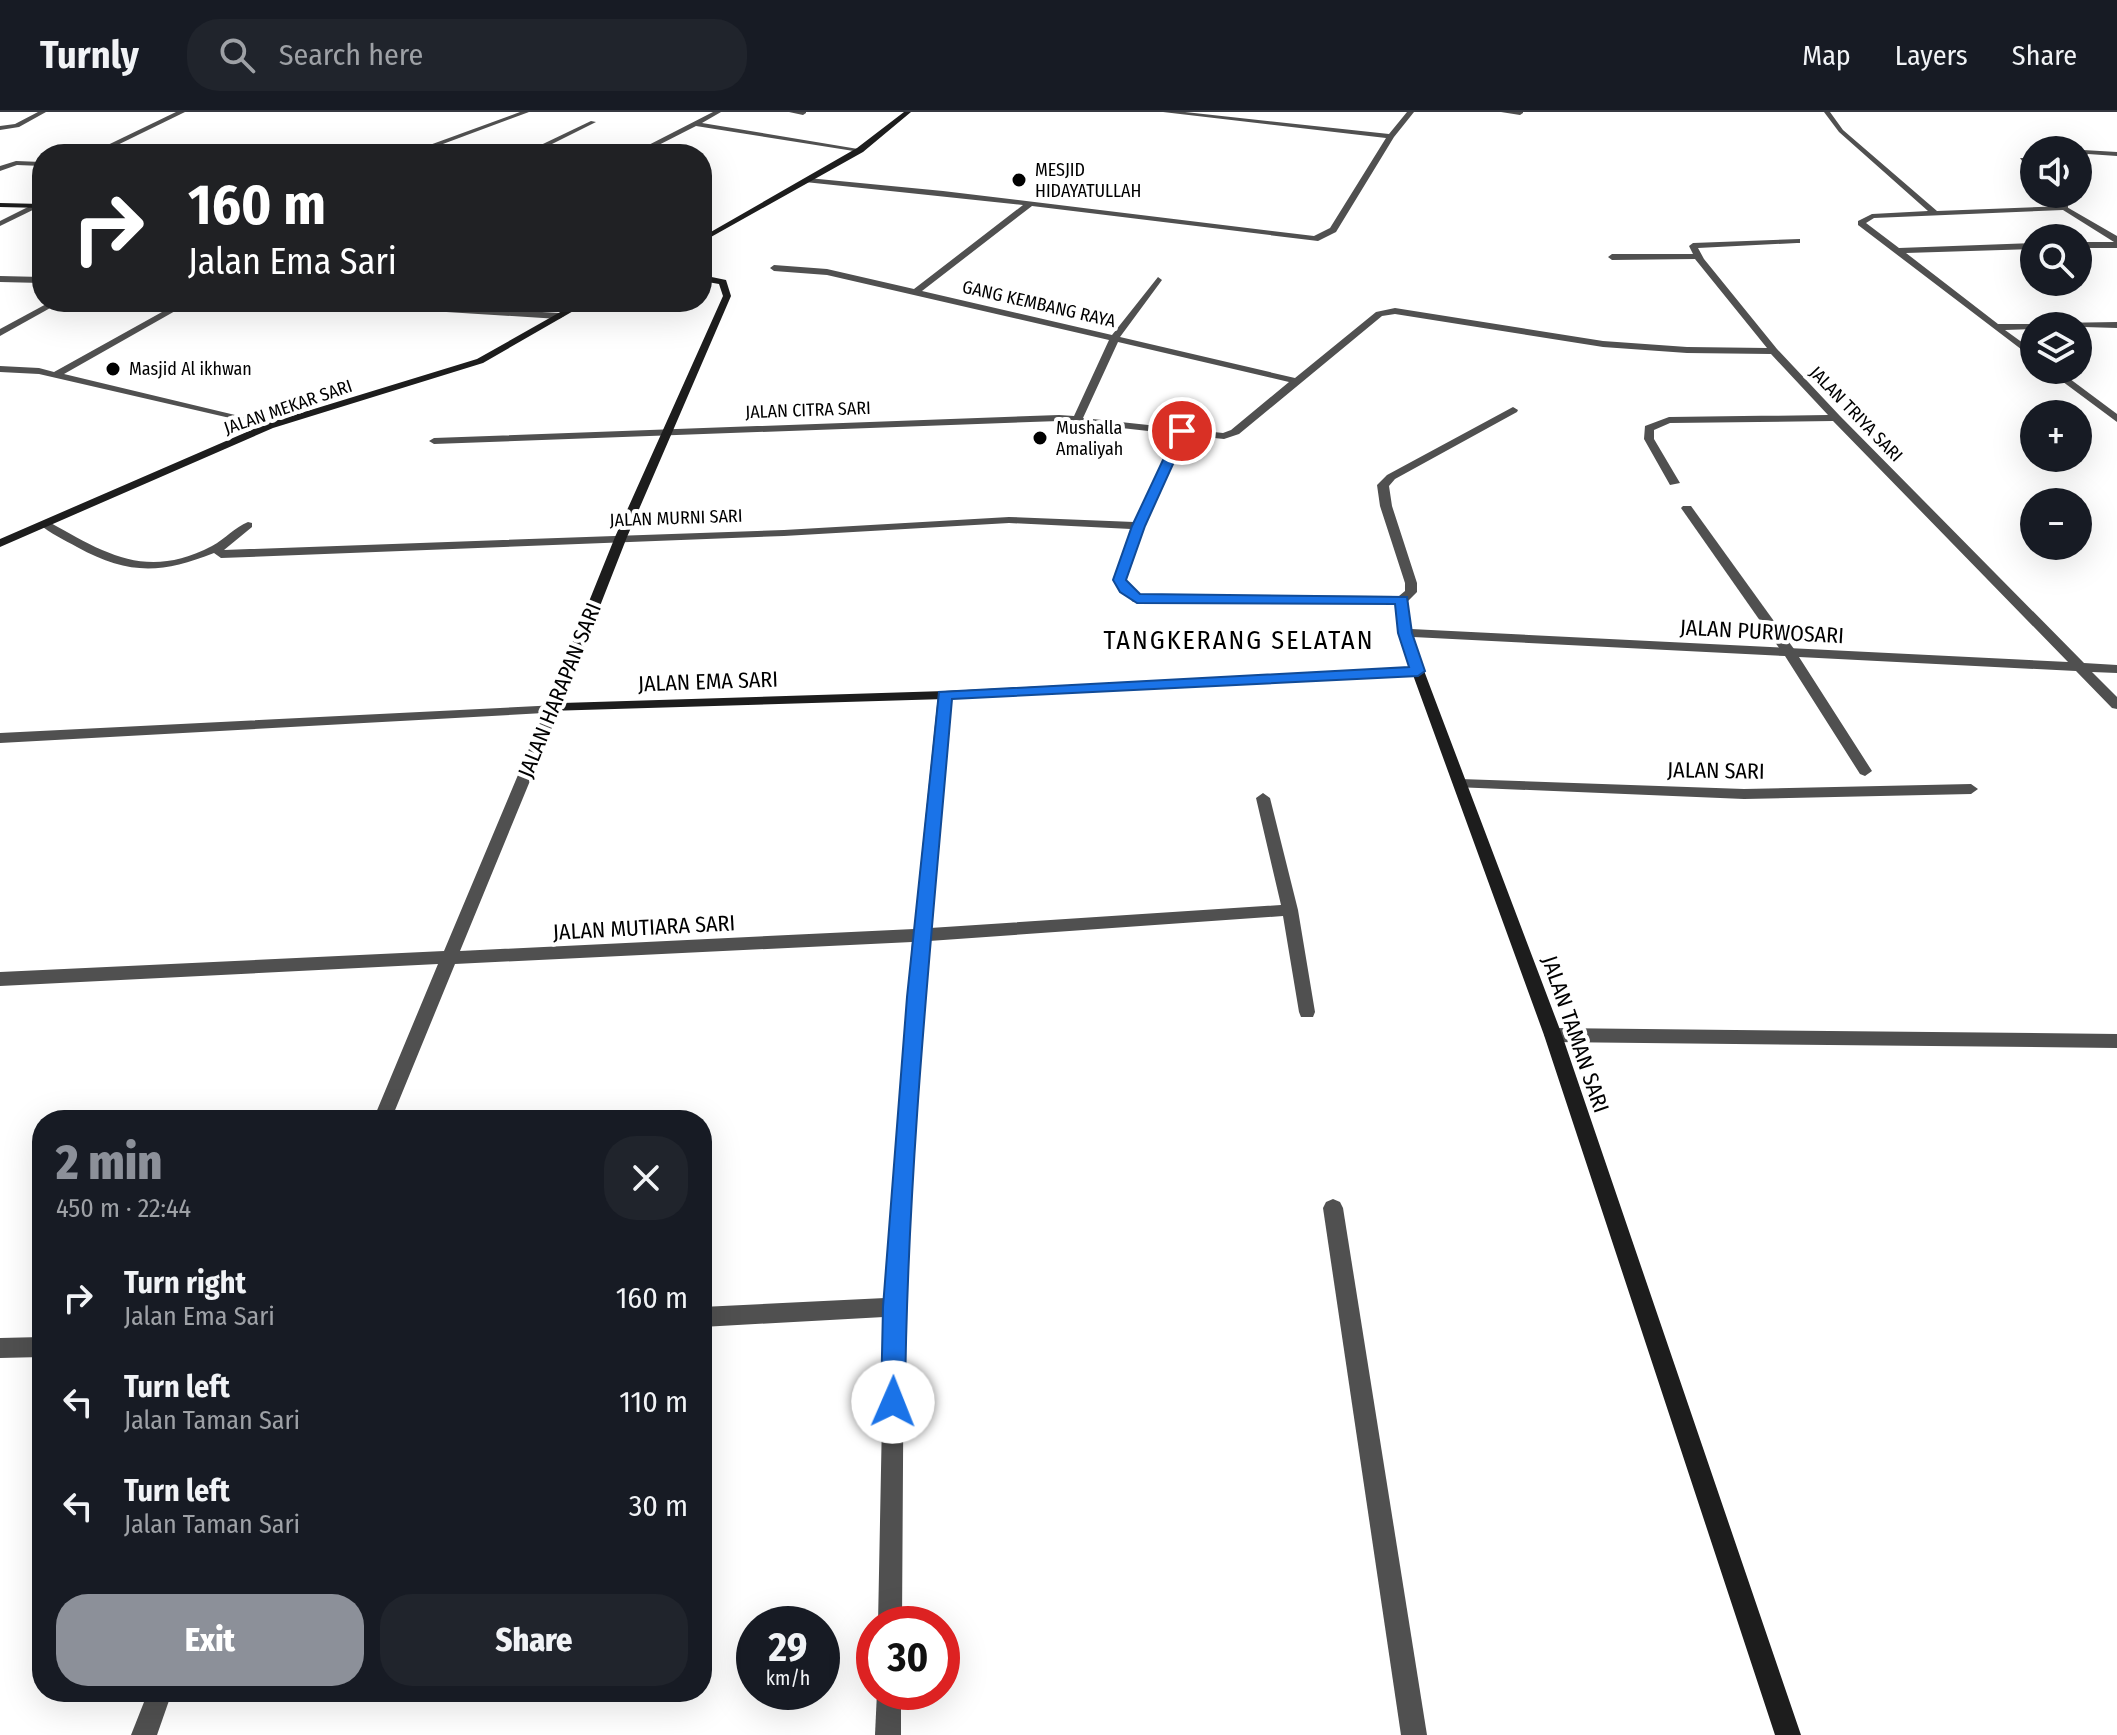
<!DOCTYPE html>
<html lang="en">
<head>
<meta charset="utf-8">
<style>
  body { margin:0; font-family:"Fira Sans Condensed",sans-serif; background:#20242c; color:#f1f3f6; height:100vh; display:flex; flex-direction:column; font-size:30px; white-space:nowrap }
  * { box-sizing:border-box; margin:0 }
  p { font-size:26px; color:#9ea1a6 }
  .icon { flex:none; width:44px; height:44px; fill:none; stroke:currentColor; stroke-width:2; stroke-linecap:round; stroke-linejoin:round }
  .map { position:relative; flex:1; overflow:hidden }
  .panel { position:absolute; left:32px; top:998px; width:680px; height:592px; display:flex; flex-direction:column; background:#171b24; border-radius:32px; box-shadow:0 8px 32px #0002 }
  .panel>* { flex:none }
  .top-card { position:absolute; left:32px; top:32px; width:680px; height:168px; border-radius:32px; box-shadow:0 8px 32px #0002; background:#202124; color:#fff; overflow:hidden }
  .tools { position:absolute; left:2020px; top:24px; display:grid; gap:16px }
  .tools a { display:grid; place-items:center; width:72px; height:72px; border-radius:50%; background:#171b24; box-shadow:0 8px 32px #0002; font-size:40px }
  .speed { position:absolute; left:736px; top:1494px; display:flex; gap:16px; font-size:40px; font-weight:700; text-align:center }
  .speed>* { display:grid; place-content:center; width:104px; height:104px; border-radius:50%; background:#171b24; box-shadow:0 8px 32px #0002; line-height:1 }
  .speed small { font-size:20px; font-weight:400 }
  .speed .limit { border:12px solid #d22; background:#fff; color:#111 }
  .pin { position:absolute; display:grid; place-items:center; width:68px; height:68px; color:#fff; margin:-34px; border:4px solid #fff; border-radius:50%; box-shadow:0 2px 8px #0007 }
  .me { position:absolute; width:88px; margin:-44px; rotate:1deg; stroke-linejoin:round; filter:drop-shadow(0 0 6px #0008) }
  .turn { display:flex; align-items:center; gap:28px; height:168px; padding:0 24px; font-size:36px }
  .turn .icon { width:104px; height:104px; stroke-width:2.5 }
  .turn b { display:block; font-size:56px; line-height:68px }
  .round { display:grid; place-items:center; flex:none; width:84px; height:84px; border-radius:32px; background:#20242c }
  .headline { display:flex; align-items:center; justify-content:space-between; height:136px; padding:0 24px }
  h1 { font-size:48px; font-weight:800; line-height:60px; color:#8c9099 }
  .primary-button { display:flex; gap:16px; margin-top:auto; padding:16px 24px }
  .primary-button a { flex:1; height:92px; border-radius:32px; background:#8c9099; color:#fff; font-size:32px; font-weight:800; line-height:92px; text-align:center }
  .primary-button a+a { background:#20242c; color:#f1f3f6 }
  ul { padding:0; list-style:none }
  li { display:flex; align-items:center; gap:24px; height:104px; padding:0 24px }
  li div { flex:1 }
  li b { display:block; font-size:30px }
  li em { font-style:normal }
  header { display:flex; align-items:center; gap:48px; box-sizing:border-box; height:112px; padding:0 40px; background:#171b24; border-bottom:2px solid #363941 }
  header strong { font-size:38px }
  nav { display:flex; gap:44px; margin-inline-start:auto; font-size:28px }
  .search { width:560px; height:72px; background:#20242c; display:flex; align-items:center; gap:20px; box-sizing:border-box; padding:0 28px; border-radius:32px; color:#9ea1a6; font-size:30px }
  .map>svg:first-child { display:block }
</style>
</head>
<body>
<header>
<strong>Turnly</strong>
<div class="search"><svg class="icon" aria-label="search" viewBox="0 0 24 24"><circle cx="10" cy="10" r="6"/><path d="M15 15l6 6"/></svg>Search here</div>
<nav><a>Map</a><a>Layers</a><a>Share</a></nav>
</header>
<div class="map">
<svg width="2117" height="1623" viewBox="0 0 2117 1623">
  <rect width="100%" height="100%" fill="#fff"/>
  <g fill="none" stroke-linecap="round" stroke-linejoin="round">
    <!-- lane -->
    <g fill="#505050" fill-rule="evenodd">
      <path d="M2083,38L2117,40V44L2088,42L2078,53V46Z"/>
      <path d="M2020,46H2026L2034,59V66Z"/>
      <path d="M2047,82H2055L2068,94V98H2062Z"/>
      <path d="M1683,394H1691L1794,537V543H1784L1681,396Z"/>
    </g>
    <!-- street -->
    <g fill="#505050" fill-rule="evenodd">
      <path d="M38,0H46L19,15L0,18V14L15,12Z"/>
      <path d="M176,0H185L99,42H89Z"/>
      <path d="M520,0H529L416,42H405Z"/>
      <path d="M713,0H721L702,11L864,38L860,40L696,14L641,42H631Z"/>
      <path d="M789,0H806V1L803,3Z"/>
      <path d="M1163,0H1185L1389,22L1407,0H1414L1394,25L1336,120L1318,129L1032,94L922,179L1112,223L1158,165L1162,168L1120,225L1295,266L1376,200L1395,196L1603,229L1687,235L1767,236L1695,147L1612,148L1608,145L1612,142H1693L1689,134L1693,131L1800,127V131H1797L1698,136L1704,147L1777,237L1840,304L2084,551L2117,553V561L2092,560L2117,585V597L2112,596L2076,559L1799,545L1872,659L1865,664L1860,662L1785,544L1413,525L1425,559L1418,563C1402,555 1398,510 1396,492L1133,490L1113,468L1131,417L1009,411L784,424L221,446L214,441C161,462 128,463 77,435C64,428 50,421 39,412L49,410C106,442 147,468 212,434C225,427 235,415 248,410L252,411V415L224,438L784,418L1009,405L1134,410L1175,322L1059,309L434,332L429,329L434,326L1059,303L1074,304L1109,228L827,163L774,159L770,156L774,153L827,157L914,177L1023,93L805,70L808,66L943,79L1314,124L1330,116L1386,26ZM1395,202L1603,235L1687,241L1771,242L1828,303L1669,305L1645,314L1644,327L1670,373L1680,371L1654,327V318L1670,311L1833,309L2068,550L1411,517L1408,489L1417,480V471L1392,394L1389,374L1395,367L1517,300L1518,298L1513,295L1387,363L1377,373L1380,394L1405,471V479L1399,484L1140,483L1125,467L1144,414L1185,323L1224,327L1239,322L1382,204ZM1118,230L1289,270L1231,318L1223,321L1083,306Z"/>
      <path d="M1501,0H1523V1L1520,3Z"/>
      <path d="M1824,0H1830L1843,18L1937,99L2065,94L2117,124V130H2114L2063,98L1874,106L1866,111L1899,136L2034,131V137L1906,141L1998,212H2037L2039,214H2034V217L2005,218L2034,239V247L1858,113V109L1872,102L1928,99L1839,20Z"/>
      <path d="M591,9L596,10L532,42H522Z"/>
      <path d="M284,34L287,38L277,42H267Z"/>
      <path d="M16,49L42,50V54L17,53L0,59V54Z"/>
      <path d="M34,92L41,94L0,114V109Z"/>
      <rect x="2078" y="130" width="39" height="6"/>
      <path d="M0,164L42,165V171L0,170Z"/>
      <path d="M50,190H61L0,224V217Z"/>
      <path d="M180,190H191L64,262L273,312V316L39,262L0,260V254L39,256L54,260Z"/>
      <path d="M331,190H378L559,201L564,204L559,207L335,193Z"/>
      <path d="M2117,210V216L2051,214L2056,211Z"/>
      <path d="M2047,258H2058L2117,302V310Z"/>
      <path d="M945,579L952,583L930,816L1281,793L1256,686L1263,681L1270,686L1298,798L1315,900L1313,905H1301L1299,900L1283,804L929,829L904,1195L902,1512H878L884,1205L702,1215V1195L885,1186L912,830L455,852L391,1008H373L438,852L0,874V860L444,839L544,601L0,631V621L558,593L560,596L460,839L914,817L938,583Z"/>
      <path d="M1460,667L1744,677L1971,672L1978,677L1971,682L1744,687L1455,675L1453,672Z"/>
      <path d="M1553,916L2117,922V936L1553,930L1547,928L1544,923L1547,918Z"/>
      <path d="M1333,1087L1340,1090L1343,1096L1427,1623H1401L1323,1096L1326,1090Z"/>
      <path d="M42,1225V1245L0,1246V1226Z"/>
      <path d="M148,1580H172L157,1623H131Z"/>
      <path d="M877,1580H901V1623H875Z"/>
    </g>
    <!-- secondary -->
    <g fill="#1d1d1d" fill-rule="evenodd">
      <path d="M904,0H911L863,40L702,130V125L857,36Z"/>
      <path d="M0,91L42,92V96L0,95Z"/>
      <path d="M702,163L726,168L731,184L627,425L562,591L945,579L1423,556L1562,923L1801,1623H1775L1544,923L1413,563L945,587L548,599L546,596L615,425L723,184L719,172L702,169Z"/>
      <path d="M578,190H589L483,251L273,316L0,435V427L265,312L477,247Z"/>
    </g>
  </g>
  <!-- route -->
  <path fill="#1a73e8" stroke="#114b97" stroke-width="2" d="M1178,316L1188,319L1145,414L1126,468L1140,482L1407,485L1412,521L1425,559L1418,564L952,587C932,821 907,1055 905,1290L902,1299L893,1302L884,1299L881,1290L883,1195L907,885L939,580L1409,555L1398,521L1395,492L1137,491L1120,480L1113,468L1132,414Z"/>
  <!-- markers -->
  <g fill="#000" stroke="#fff" stroke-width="3">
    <circle cx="1019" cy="68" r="8"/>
    <circle cx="113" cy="257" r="8"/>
    <circle cx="1040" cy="326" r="8"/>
  </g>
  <g text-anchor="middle" stroke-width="8" stroke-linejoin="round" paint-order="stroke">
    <!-- far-poi labels -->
    <g font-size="18" fill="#000" stroke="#fff" text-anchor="start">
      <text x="1035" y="64">MESJID<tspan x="1035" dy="21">HIDAYATULLAH</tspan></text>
      <text x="129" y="263">Masjid Al ikhwan</text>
      <text x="1056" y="322">Mushalla<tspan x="1056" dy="21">Amaliyah</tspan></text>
    </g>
    <!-- far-street labels -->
    <g font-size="18" fill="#000" stroke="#fff">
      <text transform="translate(1039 192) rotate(13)" y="6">GANG KEMBANG RAYA</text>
      <text transform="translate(288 295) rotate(-19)" y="6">JALAN MEKAR SARI</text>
      <text transform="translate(808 298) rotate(-2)" y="6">JALAN CITRA SARI</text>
      <text transform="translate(1856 302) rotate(46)" y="6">JALAN TRIYA SARI</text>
      <text transform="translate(676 406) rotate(-2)" y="6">JALAN MURNI SARI</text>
    </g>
    <!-- street labels -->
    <g font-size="22" fill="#000" stroke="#fff">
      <text transform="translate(1762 519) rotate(3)" y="8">JALAN PURWOSARI</text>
      <text transform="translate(708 569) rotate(-2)" y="8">JALAN EMA SARI</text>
      <text transform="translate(559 578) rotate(-68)" y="8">JALAN HARAPAN SARI</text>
      <text transform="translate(1716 658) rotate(1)" y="8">JALAN SARI</text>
      <text transform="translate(644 815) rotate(-3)" y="8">JALAN MUTIARA SARI</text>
      <text transform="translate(1576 922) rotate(71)" y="8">JALAN TAMAN SARI</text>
    </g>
    <!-- quarter labels -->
    <g font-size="26" letter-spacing="2" fill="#000" stroke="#fff">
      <text x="1239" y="537">TANGKERANG SELATAN</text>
    </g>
  </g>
</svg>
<div class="tools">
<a><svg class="icon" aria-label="sound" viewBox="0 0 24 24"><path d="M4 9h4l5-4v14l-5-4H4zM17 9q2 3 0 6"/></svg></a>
<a><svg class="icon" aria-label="search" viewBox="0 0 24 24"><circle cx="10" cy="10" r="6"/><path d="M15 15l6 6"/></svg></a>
<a><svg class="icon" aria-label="layers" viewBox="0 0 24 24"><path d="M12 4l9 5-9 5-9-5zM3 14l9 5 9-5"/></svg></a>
<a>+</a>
<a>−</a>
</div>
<div class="speed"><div>29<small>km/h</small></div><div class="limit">30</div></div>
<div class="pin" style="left:1182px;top:319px;background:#d93025"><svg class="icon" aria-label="arrive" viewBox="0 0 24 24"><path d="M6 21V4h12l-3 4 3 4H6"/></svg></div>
<svg class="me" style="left:893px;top:1290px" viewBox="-20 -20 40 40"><circle r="19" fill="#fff"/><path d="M0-13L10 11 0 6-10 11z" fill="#1a73e8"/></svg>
<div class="top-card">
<div class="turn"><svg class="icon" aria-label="right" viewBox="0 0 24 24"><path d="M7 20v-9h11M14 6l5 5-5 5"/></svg><div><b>160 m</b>Jalan Ema Sari</div></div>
</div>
<section class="panel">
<div class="headline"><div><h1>2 min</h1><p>450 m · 22:44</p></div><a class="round"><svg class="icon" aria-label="close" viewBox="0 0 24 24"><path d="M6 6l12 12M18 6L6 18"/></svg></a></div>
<ul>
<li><svg class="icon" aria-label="right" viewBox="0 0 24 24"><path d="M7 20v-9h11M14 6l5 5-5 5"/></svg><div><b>Turn right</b><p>Jalan Ema Sari</p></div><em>160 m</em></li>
<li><svg class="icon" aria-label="left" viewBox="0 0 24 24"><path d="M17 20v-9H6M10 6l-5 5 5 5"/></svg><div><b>Turn left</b><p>Jalan Taman Sari</p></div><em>110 m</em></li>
<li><svg class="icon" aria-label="left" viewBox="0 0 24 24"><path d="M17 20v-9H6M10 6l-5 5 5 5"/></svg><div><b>Turn left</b><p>Jalan Taman Sari</p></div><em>30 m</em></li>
</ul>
<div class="primary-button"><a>Exit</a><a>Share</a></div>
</section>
</div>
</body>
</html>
